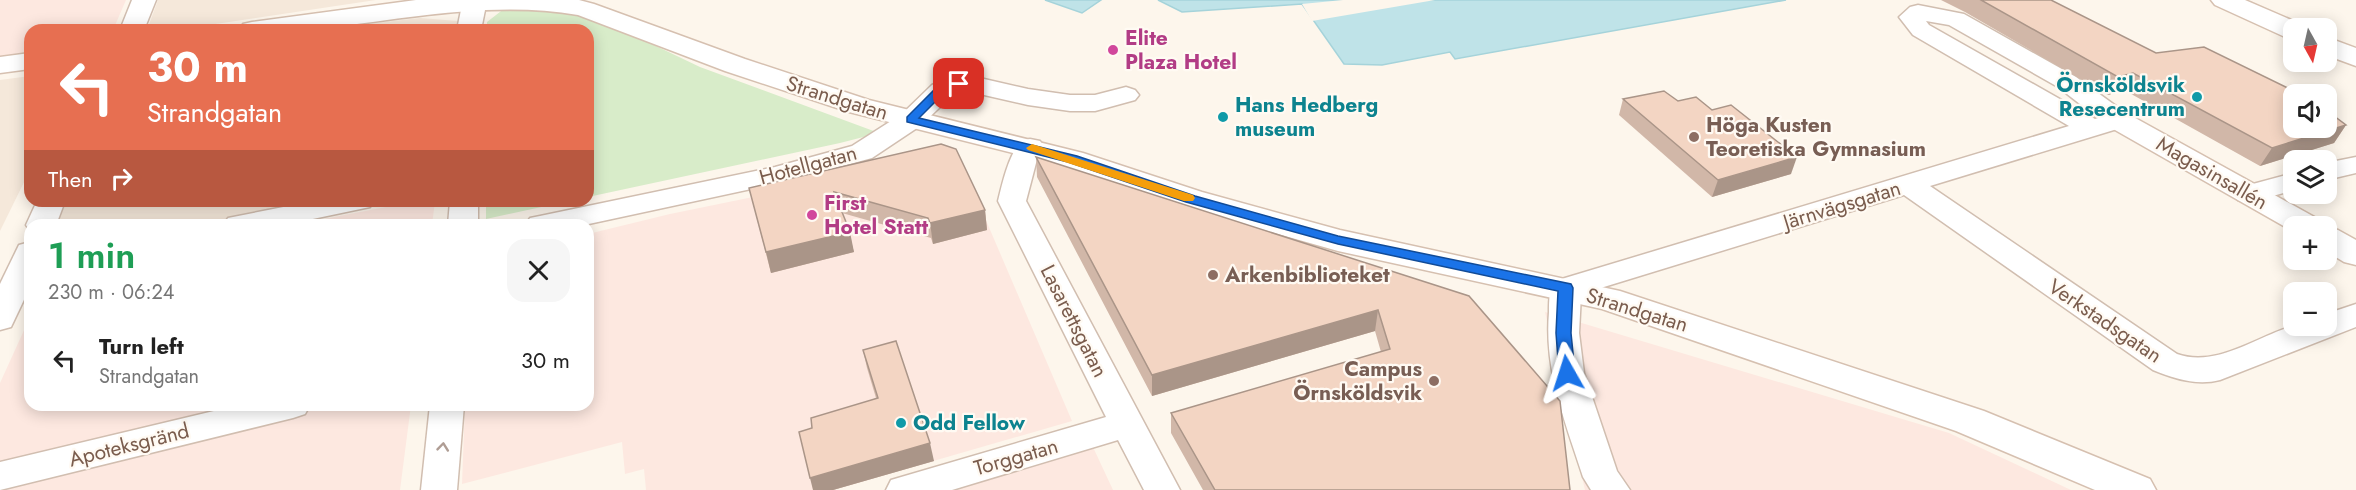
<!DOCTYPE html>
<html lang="en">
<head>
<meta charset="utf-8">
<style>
  body { margin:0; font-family:Jost,sans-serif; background:#f6f6f6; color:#222; height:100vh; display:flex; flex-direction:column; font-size:22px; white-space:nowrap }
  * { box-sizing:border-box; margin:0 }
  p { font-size:20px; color:#767676 }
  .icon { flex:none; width:33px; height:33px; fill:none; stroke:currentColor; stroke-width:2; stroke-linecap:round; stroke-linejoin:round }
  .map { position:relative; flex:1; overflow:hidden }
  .panel { position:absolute; left:24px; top:219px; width:570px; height:192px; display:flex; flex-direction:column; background:#fff; border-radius:18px; box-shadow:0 3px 15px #0003 }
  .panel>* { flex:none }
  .banner { position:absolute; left:24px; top:24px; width:570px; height:183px; border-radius:18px; box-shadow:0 3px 15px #0003; background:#e76f51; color:#fff; overflow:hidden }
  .needle { width:39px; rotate:172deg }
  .controls { position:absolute; left:2283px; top:18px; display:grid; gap:12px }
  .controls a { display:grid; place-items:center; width:54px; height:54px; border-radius:12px; background:#fff; box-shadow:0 3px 15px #0003; font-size:30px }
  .pin { position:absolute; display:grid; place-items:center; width:51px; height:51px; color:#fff; margin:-26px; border-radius:12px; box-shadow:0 3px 9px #0006 }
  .me { position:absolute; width:66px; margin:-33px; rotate:354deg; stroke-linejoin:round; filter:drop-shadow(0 0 4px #0008) }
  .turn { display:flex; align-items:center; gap:21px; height:126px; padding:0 24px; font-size:27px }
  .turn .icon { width:78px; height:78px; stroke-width:2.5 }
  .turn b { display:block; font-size:42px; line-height:51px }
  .then { display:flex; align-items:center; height:57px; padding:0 24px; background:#0003; gap:12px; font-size:22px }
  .round { display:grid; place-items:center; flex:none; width:63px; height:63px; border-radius:18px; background:#f6f6f6 }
  .headline { display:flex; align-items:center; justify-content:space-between; height:102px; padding:0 24px }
  h1 { font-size:36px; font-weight:600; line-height:45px; color:#1e9e55 }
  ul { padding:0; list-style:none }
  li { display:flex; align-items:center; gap:18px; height:78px; padding:0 24px }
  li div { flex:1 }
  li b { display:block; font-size:22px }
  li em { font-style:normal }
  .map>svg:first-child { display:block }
</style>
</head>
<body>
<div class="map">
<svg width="2356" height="490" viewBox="0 0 2356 490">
  <rect width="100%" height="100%" fill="#fdf6ec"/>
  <!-- residential -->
  <g fill="#f5e8da">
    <path d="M158,0H376L175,30H147Z"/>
    <path d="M420,18L458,21L457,30H315Z"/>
    <path d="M30,76V170L0,231V80Z"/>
    <path d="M64,201H321L211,225H54Z"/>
  </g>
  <!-- commercial -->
  <g fill="#fde8e0">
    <path d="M0,0H126L113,30H30V53L0,57Z"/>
    <path d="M958,155L1072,421L833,490H646L644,469L625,474L622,442L462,484L465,405H588V234L670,214Z"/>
    <path d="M417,201H435L432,225H293Z"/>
    <path d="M1545,312L1949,433L2071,490H1585Z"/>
    <path d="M30,317V405H411L400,490H0V383Z"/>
    <path d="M1092,445L1113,490H944Z"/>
  </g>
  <!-- green -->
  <g fill="#d8ecc9">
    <path d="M505,8H549L612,25L700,67L879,133L840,143L588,197V30H487V22Z"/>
    <path d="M486,201H569L486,219Z"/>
  </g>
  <!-- water -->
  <g fill="#bfe3e8" stroke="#a5d3da" stroke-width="1.5">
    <path d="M1045,0H1101L1082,13Z"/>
    <path d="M1158,0H1786L1455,59L1450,52L1382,65L1344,64L1302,4L1182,12Z"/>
  </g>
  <!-- pier -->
  <path fill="#fdf6ec" d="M1343,0H1435L1312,21L1302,4Z"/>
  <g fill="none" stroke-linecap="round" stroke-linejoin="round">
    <!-- street casing -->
    <g stroke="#d1beb0" stroke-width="3">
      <g id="street">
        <path d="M132,0H156L144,30H120Z"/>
        <path d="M463,0H487L481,30H457Z"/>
        <path d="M1918,5L1964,14L2076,77L2127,114L2131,120L2127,126L1930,186L2177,354C2216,368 2256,337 2293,326C2303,324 2316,326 2326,326V314L2356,304V327L2220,380C2197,386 2175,379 2153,370L1904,195L1581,294L1579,333L1584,373L1617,471L1630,490H1591L1583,477C1565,421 1544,371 1549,312C1549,300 1549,290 1555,281L2069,126L1913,35L1899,17L1910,7ZM1926,21L1949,25L2058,87L2098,118L2095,119L1929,25Z"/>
        <path d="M971,76L1028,89L1070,95H1095L1126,87L1135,90L1139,95L1135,100L1095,111H1070L1028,105L971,92L955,93L920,126L872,158L779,183L584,225H525L530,218L540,216L775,167L852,146L902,114L932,85L949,78Z"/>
        <path d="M1030,139L1040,141L1044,147L1036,163L1026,201L1180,490H1144L1118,440L952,490H886L891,480L1106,417L998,201C1003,180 1008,159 1020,141Z"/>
        <path d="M2356,157V173L2326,180V163Z"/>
        <path d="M2294,173V190L2248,203L2238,200L2234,194L2238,188Z"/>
        <path d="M37,201H65L56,225H30V231L26,225Z"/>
        <path d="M314,201H374L370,207L284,225H223L228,218Z"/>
        <path d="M450,201H478V225H448Z"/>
        <path d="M30,242V287L11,327L0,330V284L19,245Z"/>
        <path d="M239,405H310L305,414L293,418L0,490V462Z"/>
        <path d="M430,405H464L457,490H421Z"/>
      </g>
    </g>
    <!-- secondary casing -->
    <g stroke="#d6c0b0" stroke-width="3">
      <g id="secondary">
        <path d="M416,0H579L594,4L745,59L869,100L1083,153L1202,192L1340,230L1620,291L1984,411L2150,479L2156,490H2095L1956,431L1602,309L1338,251L1180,206L1061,165L849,112L725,71L578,15C492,0 398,20 312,30C288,32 263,30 239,30L243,24L252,22Z"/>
        <path d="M2211,0H2245L2303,25L2306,28H2294V39L2285,37L2215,5Z"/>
        <path d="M2326,37L2356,48V66L2326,55Z"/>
        <path d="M30,53V69L0,73V57Z"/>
        <path d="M2118,111L2128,114L2318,219L2323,226H2294V232L2108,126L2103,120L2108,114Z"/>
        <path d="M2326,227L2338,230L2356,240V265L2344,262L2326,251Z"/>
      </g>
    </g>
    <!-- street -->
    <use href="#street" fill="#fff" fill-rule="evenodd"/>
    <!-- secondary -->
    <use href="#secondary" fill="#fff" fill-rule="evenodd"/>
  </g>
  <!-- wall -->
  <g fill="#d1b7a8">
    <path d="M1941,0H2051L2156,53L2346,125L2334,143L2260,166L2124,90L2108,95L1965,12Z"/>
    <path d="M1623,99L1791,174L1712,197L1619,115Z"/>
    <path d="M941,144L985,210L987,230L933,244L931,238L842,213L854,252L771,273L749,188Z"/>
    <path d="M1036,157L1469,296L1570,490H1203L1171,433V413L1381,352L1375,331L1152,396L1037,177Z"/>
    <path d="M863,350L934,461L833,490H813L812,428L876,398L867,368Z"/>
  </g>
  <!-- shaded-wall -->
  <g fill="#aa9588">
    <path d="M2133,73L2124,90L2108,95L2118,77Z"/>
    <path d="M2346,125L2334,143L2260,166L2272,148Z"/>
    <path d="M1797,157L1791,174L1712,197L1718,180Z"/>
    <path d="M985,210L987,230L933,244L930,223Z"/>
    <path d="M850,232L854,252L771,273L766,252Z"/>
    <path d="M1378,310L1375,331L1152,396V375Z"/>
    <path d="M930,443L934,461L833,490H813L810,478Z"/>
  </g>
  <!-- building -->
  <g fill="#f3d5c3" stroke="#aa9588" stroke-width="1.5">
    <path d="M1981,0H2051L2156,53L2204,47L2300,94H2294V128H2326V110L2346,125L2272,148L2133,73L2118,77Z"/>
    <path d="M1664,91L1678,101L1696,97L1712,110L1731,105L1797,157L1718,180L1623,99Z"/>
    <path d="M941,144L956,149L985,210L930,223L928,218L834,192L850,232L766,252L749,188Z"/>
    <path d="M1036,157L1469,296L1560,401L1570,490H1215L1171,413L1390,349L1378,310L1152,375Z"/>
    <path d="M896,341L930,443L810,478L799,432L812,428L811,418L878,398L863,350Z"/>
  </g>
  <!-- one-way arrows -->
  <defs><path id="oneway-chevron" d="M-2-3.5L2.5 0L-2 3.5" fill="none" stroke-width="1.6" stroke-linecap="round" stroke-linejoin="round" transform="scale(1.5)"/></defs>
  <use stroke="#af9d94" href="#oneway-chevron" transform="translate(443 447) rotate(-84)"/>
  <!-- route -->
  <path fill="#1a73e8" stroke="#114b97" stroke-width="1.5" d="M959,80L963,81V86L945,92L919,118L1077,156L1195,196L1338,236L1571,284L1573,288L1571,333L1575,373L1572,377H1562L1559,373L1556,333L1558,291L1338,244L1186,202L1068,162L907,122V117L937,87Z"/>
  <!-- slow -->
  <path fill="#f59e0b" d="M1032,144L1193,195L1195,198L1193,201H1184L1028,150L1026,148Z"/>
  <!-- markers -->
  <g fill="#d1479c" stroke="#fffaf3" stroke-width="2">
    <circle cx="1113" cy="50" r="6"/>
    <circle cx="812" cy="215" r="6"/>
  </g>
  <g fill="#0f9aa8" stroke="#fffaf3" stroke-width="2">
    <circle cx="2197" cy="97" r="6"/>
    <circle cx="1223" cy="117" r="6"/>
    <circle cx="901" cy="423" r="6"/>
  </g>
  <g fill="#8d6e63" stroke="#fffaf3" stroke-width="2">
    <circle cx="1694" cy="137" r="6"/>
    <circle cx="1213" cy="275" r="6"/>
    <circle cx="1434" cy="381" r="6"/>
  </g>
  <g text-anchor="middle" stroke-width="4.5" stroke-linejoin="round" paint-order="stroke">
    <!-- hotel labels -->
    <g font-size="21" font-weight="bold" fill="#b23c85" stroke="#fffaf3" text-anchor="start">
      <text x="1125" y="45">Elite<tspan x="1125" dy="24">Plaza Hotel</tspan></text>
      <text x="824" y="210">First<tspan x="824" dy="24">Hotel Statt</tspan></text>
    </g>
    <!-- culture labels -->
    <g font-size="21" font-weight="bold" fill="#0d838f" stroke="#fffaf3" text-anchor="start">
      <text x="2185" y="92" text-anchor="end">Örnsköldsvik<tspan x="2185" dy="24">Resecentrum</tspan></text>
      <text x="1235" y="112">Hans Hedberg<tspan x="1235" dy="24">museum</tspan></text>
      <text x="913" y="430">Odd Fellow</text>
    </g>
    <!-- street labels -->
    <g font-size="21" fill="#7a5c4d" stroke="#fffaf3">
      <text transform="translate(837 98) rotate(17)" y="7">Strandgatan</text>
      <text transform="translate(808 165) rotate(-15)" y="7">Hotellgatan</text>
      <text transform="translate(2212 173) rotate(30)" y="7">Magasinsallén</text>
      <text transform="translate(1842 205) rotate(-17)" y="7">Järnvägsgatan</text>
      <text transform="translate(1637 310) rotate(17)" y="7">Strandgatan</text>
      <text transform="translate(1074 321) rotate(63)" y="7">Lasarettsgatan</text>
      <text transform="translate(2105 321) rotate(34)" y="7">Verkstadsgatan</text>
      <text transform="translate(129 445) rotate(-14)" y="7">Apoteksgränd</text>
      <text transform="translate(1016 457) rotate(-16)" y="7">Torggatan</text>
    </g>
    <!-- education labels -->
    <g font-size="21" font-weight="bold" fill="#785e54" stroke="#fffaf3" text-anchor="start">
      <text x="1706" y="132">Höga Kusten<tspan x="1706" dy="24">Teoretiska Gymnasium</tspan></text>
      <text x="1225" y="282">Arkenbiblioteket</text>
      <text x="1422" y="376" text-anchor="end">Campus<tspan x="1422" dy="24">Örnsköldsvik</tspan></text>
    </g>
  </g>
</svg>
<div class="controls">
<a><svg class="needle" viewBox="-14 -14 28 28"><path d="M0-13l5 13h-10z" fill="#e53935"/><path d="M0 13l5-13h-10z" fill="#767676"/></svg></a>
<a><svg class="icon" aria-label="sound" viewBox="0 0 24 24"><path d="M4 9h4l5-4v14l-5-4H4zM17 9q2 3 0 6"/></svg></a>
<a><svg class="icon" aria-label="layers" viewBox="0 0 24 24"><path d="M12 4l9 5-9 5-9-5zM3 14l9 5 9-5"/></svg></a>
<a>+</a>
<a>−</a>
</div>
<div class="pin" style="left:959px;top:84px;background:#d93025"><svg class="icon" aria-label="arrive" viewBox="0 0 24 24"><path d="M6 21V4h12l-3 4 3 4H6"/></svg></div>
<svg class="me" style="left:1567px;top:373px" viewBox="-20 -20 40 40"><path d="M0-17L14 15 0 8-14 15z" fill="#1a73e8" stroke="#fff" stroke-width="4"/></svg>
<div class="banner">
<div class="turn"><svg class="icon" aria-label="left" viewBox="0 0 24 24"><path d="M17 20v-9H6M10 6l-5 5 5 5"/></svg><div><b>30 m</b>Strandgatan</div></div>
<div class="then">Then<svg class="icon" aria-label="right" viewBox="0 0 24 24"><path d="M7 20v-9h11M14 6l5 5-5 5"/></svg></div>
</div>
<section class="panel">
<div class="headline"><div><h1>1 min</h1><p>230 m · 06:24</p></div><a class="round"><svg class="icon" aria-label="close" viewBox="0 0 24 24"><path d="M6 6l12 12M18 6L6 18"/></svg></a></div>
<ul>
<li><svg class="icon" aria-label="left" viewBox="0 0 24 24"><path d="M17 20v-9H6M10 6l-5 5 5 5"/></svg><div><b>Turn left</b><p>Strandgatan</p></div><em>30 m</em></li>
</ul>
</section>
</div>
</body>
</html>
